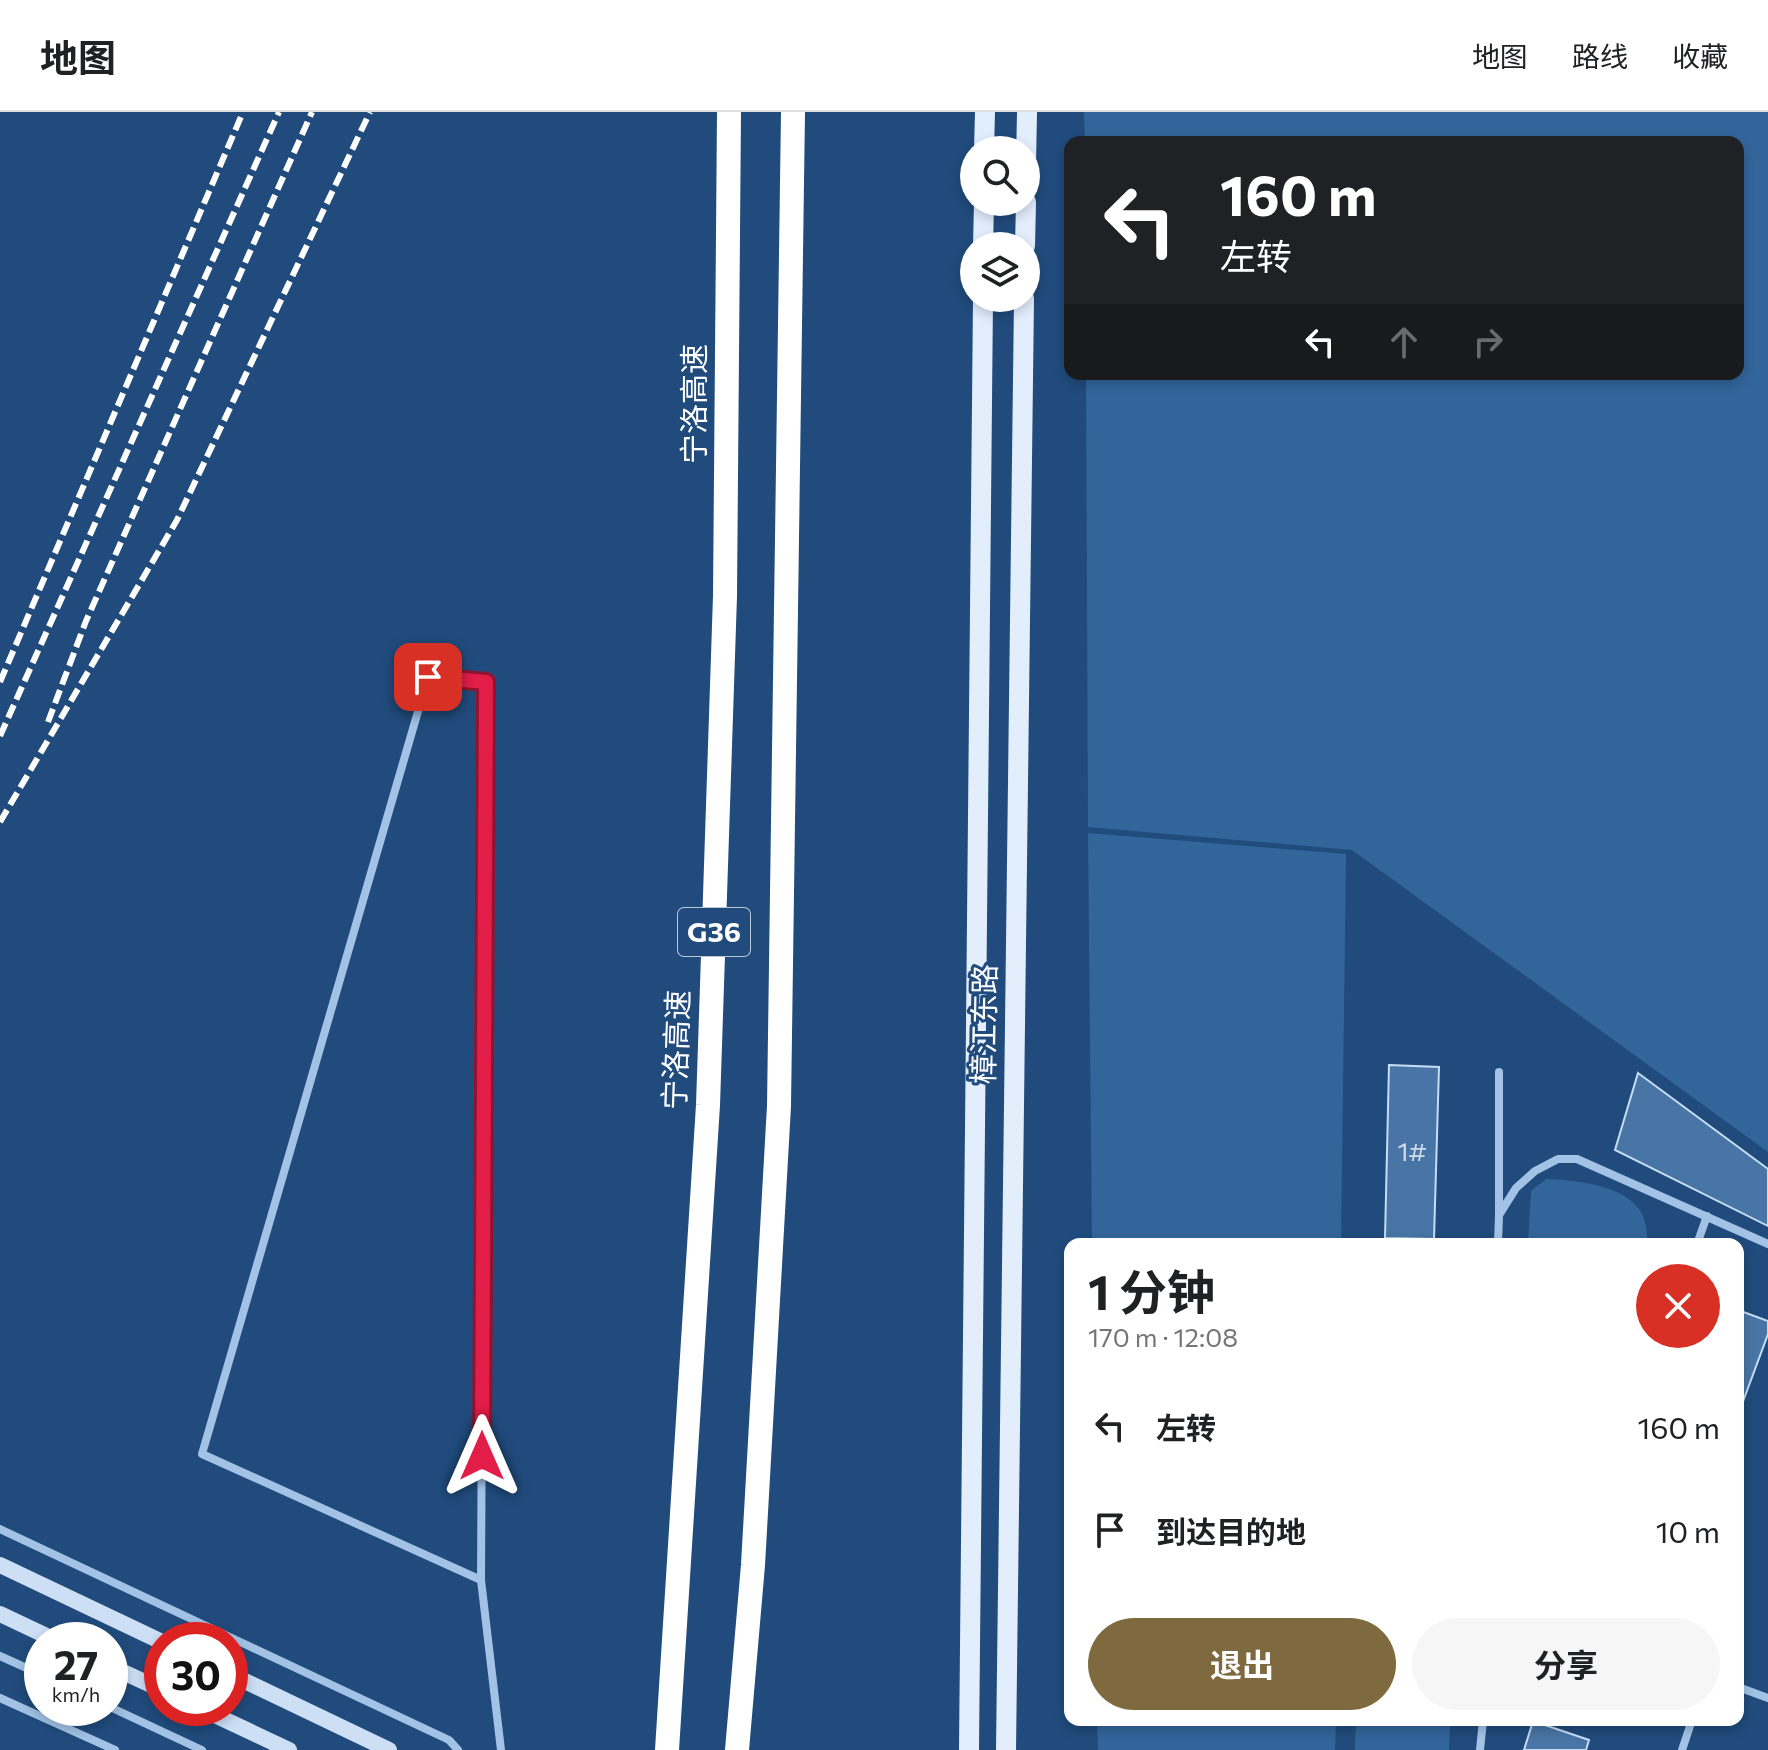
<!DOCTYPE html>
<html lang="zh">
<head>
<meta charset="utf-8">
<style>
  body { margin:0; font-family:Commissioner,"Noto Sans SC",sans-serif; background:#f6f6f6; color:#202124; height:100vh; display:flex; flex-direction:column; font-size:30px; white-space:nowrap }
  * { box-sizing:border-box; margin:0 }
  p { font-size:26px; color:#757577 }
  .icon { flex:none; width:44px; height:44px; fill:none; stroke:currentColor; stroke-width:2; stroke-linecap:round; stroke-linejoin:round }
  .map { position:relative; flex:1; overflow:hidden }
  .panel { position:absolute; left:1064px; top:1126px; width:680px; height:488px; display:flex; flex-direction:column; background:#fff; border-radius:16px; box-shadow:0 4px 12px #0003 }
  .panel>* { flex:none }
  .banner { position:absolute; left:1064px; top:24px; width:680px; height:244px; border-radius:16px; box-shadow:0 4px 12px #0003; background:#202124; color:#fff; overflow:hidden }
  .buttons { position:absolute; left:960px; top:24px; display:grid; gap:16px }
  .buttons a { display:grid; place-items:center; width:80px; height:80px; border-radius:50%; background:#fff; box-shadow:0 4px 12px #0003; font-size:40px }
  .speed { position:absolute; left:24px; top:1510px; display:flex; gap:16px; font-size:40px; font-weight:700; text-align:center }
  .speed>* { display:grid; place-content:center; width:104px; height:104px; border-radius:50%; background:#fff; box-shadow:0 4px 12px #0003; line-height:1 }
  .speed small { font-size:20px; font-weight:400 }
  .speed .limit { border:12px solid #d22; background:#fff; color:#111 }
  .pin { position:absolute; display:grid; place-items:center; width:68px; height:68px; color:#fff; margin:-34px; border-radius:16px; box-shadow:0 4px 12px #0006 }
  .me { position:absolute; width:88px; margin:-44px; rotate:0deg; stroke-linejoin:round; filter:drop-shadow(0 0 6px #0008) }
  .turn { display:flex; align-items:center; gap:28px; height:168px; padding:0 24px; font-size:36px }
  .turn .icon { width:104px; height:104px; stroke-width:2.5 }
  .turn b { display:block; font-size:56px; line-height:68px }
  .lanes { display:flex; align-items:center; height:76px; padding:0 24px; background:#0003; justify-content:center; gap:40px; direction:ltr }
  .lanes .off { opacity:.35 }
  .round { display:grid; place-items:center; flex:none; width:84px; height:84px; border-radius:42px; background:#f6f6f6 }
  .overview { display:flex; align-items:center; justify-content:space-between; height:136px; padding:0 24px }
  h1 { font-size:48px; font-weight:700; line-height:60px }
  .button { display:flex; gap:16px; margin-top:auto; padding:16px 24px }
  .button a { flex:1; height:92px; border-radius:48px; background:#7f6a40; color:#fff; font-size:32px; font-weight:700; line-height:92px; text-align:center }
  .button a+a { background:#f6f6f6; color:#202124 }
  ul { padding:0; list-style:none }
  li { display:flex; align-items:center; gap:24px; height:104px; padding:0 24px }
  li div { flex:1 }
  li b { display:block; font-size:30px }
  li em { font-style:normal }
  header { display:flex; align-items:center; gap:48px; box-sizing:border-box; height:112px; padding:0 40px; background:#fff; border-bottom:2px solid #e0e0e0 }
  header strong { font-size:38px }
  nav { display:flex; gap:44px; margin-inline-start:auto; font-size:28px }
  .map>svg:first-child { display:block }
</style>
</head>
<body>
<header>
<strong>地图</strong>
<nav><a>地图</a><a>路线</a><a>收藏</a></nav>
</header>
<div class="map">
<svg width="1768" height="1638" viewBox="0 0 1768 1638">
  <rect width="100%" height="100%" fill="#204b7c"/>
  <!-- green -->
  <g fill="#32659a">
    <path d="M1084,0H1768V1040L1352,738L1088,715L1086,262H1738V30H1085Z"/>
    <path d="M1088,721L1346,742L1341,1132H1092Z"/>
    <path d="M1546,1067C1575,1068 1625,1073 1641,1100C1646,1108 1647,1123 1648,1132H1528L1531,1079Z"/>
    <path d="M1097,1608H1336L1335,1638H1098Z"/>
    <path d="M1356,1608H1450L1449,1638H1355Z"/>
  </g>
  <!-- building -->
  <g fill="#4875a5" stroke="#c5ddf5" stroke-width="2">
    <path d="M1389,953L1439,955L1434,1127L1385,1126Z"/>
    <path d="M1638,961L1768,1057V1114L1615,1038Z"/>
    <path d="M1738,1198L1768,1209V1222L1738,1303Z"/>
    <path d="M1533,1609L1589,1628L1586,1638H1524Z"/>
  </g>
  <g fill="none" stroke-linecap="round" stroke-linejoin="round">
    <!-- minor -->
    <g stroke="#a2c3e6" stroke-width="8">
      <path d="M1499,960V1102"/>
      <path d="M1498,1132L1499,1103L1516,1076L1535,1059L1558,1047H1577L1768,1132"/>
      <path d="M1697,1132L1707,1104"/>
      <path d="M0,1417L449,1628L458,1638"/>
      <path d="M481,1468L202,1342L428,565L486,570L481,1468L501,1638"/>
      <path d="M0,1544L42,1563"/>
      <path d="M1738,1575L1768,1586"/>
      <path d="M0,1586L115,1638"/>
      <path d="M110,1595L202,1638"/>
      <path d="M1480,1638L1483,1608"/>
      <path d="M1682,1638L1692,1608"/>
    </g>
    <!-- secondary -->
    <g stroke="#ccdff5" stroke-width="16">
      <path d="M0,1453L162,1530"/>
      <path d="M0,1502L55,1528"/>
      <path d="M110,1554L162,1578"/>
      <path d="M230,1562L389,1638"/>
      <path d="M200,1596L289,1638"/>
    </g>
    <!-- primary -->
    <g stroke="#e3eefd" stroke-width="20">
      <path d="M984,38L985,0"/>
      <path d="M1026,52L1027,0"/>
      <path d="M983,134L984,90"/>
      <path d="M1025,134L1026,90"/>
      <path d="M969,1638L983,186"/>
      <path d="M1006,1638L1024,186"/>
    </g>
    <!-- motorway -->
    <g stroke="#fff" stroke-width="24">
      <path d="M667,1638L708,993L725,484L729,0"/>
      <path d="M737,1638L753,1453L779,994L793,0"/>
    </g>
    <!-- rail -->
    <g stroke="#fff" stroke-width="6" stroke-dasharray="14 6" stroke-linecap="butt">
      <path d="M0,570L243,0"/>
      <path d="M48,610L86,509L312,0"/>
      <path d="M0,624L279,0"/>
      <path d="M0,710L177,408L370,0"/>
    </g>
  </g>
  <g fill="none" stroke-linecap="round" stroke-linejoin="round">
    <!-- route casing -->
    <g stroke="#92132f" stroke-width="20">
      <path id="route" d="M428,565L486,570L482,1344"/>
    </g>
    <!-- route -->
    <use href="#route" stroke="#e11d48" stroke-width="14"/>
  </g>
  <g text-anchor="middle" stroke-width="6" stroke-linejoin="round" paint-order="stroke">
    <!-- number labels -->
    <g font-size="26" fill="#d1dce8">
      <text x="1412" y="1049">1#</text>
    </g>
    <!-- shield labels -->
    <rect fill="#204b7c" stroke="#bcc9d8" stroke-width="2" x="678" y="796" width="72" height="48" rx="6"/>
    <g font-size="28" font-weight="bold" fill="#fff">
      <text x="714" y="830">G36</text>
    </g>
    <!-- street labels -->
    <g font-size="30" fill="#fff" stroke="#204b7c">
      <text transform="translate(695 292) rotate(-90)" y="10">宁洛高速</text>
      <text transform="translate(985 912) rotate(-89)" y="10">樟江东路</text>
      <text transform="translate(677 938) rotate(-88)" y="10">宁洛高速</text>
    </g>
  </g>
</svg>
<div class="buttons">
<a><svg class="icon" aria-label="search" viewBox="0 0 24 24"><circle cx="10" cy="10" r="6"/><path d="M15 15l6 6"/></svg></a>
<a><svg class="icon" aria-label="layers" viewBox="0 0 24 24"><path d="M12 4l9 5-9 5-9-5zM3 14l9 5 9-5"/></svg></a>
</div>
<div class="speed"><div>27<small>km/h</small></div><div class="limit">30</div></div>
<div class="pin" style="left:428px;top:565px;background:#d93025"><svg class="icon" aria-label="arrive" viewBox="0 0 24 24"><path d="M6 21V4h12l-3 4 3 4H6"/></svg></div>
<svg class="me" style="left:482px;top:1344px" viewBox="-20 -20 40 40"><path d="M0-17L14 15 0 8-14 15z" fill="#e11d48" stroke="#fff" stroke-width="4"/></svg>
<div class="banner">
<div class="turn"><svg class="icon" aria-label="left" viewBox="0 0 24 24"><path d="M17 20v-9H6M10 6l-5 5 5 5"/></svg><div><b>160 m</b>左转</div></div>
<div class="lanes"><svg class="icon" aria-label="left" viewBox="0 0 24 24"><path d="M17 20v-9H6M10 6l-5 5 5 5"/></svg><svg class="icon off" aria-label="ahead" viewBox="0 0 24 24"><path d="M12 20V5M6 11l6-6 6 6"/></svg><svg class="icon off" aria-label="right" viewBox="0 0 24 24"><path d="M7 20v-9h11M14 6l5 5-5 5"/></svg></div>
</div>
<section class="panel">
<div class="overview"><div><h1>1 分钟</h1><p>170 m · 12:08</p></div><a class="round" style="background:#d93025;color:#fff"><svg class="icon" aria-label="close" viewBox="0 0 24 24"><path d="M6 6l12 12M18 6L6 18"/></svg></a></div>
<ul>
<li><svg class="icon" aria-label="left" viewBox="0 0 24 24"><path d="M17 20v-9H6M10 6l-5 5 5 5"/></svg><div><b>左转</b></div><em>160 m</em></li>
<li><svg class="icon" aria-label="arrive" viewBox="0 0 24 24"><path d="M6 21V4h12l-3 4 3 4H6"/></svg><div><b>到达目的地</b></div><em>10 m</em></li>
</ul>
<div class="button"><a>退出</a><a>分享</a></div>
</section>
</div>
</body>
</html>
